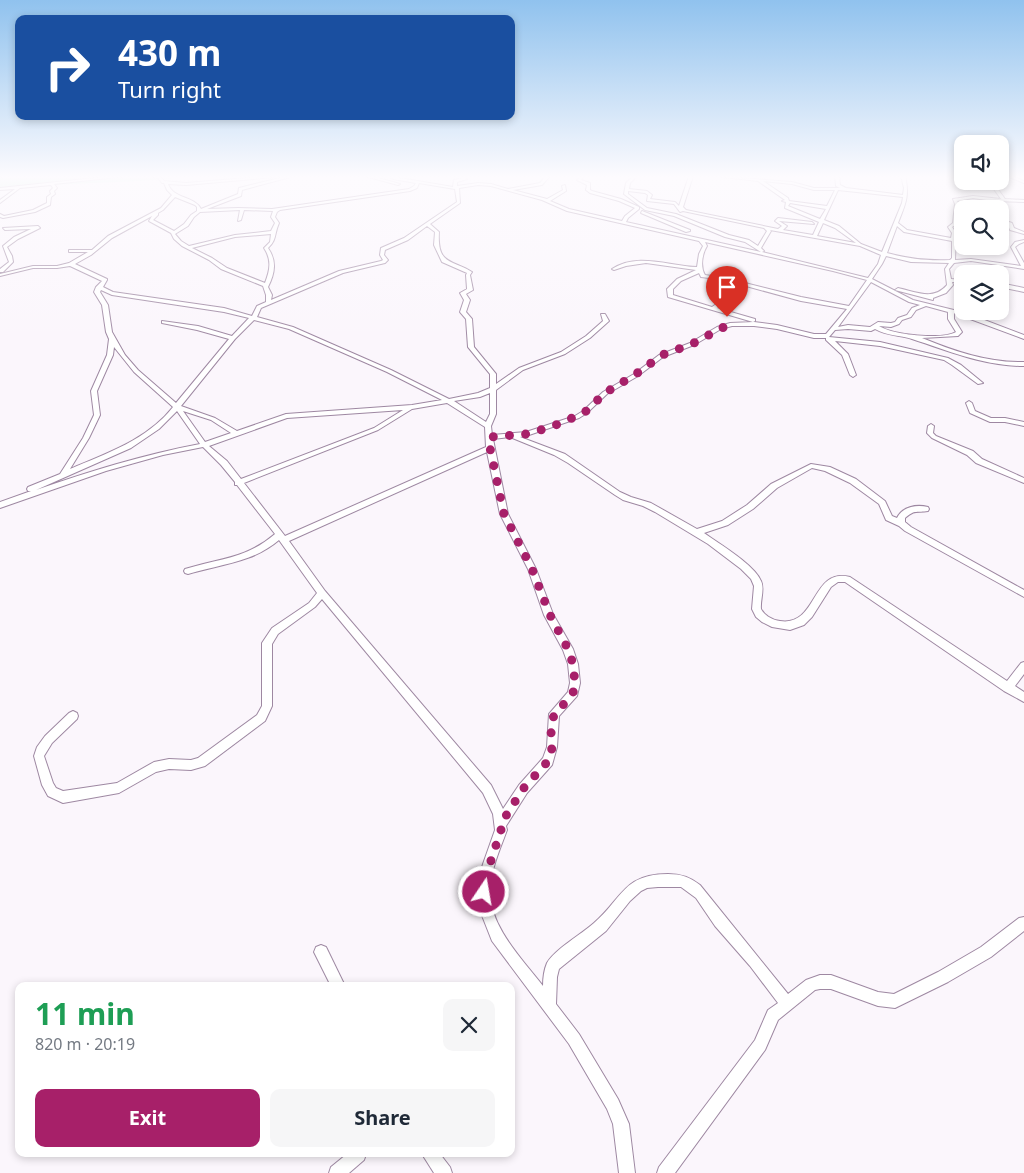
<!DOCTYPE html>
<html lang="en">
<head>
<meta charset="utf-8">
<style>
  body { margin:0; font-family:"Noto Sans",sans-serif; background:#f6f6f7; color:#1f2937; height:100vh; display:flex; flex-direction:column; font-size:19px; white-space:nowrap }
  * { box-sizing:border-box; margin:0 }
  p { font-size:16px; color:#747a83 }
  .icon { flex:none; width:28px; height:28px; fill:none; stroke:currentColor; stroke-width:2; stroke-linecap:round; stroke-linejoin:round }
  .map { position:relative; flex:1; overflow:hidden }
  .panel { position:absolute; left:15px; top:982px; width:500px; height:175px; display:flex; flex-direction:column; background:#fff; border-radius:10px; box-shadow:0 2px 8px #0003 }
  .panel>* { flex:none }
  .banner { position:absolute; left:15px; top:15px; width:500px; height:105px; border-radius:10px; box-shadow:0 2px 8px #0003; background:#1a4fa0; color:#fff; overflow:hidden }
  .controls { position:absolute; left:954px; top:135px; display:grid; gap:10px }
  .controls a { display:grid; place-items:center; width:55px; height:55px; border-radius:10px; background:#fff; box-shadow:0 2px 8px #0003; font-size:25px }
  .pin { position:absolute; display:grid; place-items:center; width:42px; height:42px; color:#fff; margin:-51px -21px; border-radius:50% 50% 50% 0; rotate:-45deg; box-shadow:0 0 5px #0007 }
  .pin .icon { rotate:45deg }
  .me { position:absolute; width:55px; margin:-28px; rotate:12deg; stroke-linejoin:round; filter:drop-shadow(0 0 4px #0008) }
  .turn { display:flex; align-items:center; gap:18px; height:105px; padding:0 20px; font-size:22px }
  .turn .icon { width:65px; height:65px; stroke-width:2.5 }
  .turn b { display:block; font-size:35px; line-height:42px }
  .round { display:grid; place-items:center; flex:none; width:52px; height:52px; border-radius:10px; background:#f6f6f7 }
  .summary { display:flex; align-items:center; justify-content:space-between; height:85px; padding:0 20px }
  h1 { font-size:30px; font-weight:700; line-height:38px; color:#1e9e55 }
  .button { display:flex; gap:10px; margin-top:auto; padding:10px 20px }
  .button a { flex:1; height:58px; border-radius:10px; background:#a72069; color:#fff; font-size:20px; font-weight:700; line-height:58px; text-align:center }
  .button a+a { background:#f6f6f7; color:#1f2937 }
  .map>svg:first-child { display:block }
</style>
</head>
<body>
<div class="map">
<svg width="1024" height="1173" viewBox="0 0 1024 1173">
  <rect width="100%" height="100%" fill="#fbf6fc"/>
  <!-- green -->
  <path fill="#c1f4d6" d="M0,176H198L140,181L0,187Z"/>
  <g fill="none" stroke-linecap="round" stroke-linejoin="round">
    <!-- minor casing -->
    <g stroke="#9e88a2" stroke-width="2">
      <g id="minor">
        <path d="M0,176H3L0,177Z"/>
        <path d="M114,176H126L54,184L57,188L54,191L55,194L51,197L50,205L35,212L3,218L0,217V214L4,216L33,210L47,203V197L51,194L50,191L53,188L51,185L20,188L0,203V200L15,189L0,190V188Z"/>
        <path d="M152,176H160L164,181L186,183L271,176L274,177L186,185L168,184C173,199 195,196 201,209L238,194L239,188L288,176H294L242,190L241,196L207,209L238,208L272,209L409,189L414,186L416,183L393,179L388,176L453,187L454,180L463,178L460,176H465L467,179L457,182V186L478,183L491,184L508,189L540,183L546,176H550L542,185L513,190L547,199L563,190L562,186L565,185L566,191L550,201L569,209L622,221L625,216L635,208L619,201L590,193L586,190L587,185L577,180L580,176H584L581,180L590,183V190L592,191L621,199L639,207V209L628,218L626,222L761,252L745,242L725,237L674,216L645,210L624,194L626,183L633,176H637L630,183L629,189L647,191L652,195L650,199L675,202L679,206L689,176H693L683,207L686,210L778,229L782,226L775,221L778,218L812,222L814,224L779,221L787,226L783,230L813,235L819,222L785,208L786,202L782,201L785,200L758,181L715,176L792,182L814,188H840L836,186L835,176H839L840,185L846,188L903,195L904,188L901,176H905C910,196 905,205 898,223L907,230L951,238L952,233L948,227L953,223L955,204L953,199L973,196L1001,199L988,181H992L1005,199L1024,200V202L993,201L973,198L957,201L959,204L957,224L952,227L956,233L955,260L971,259L1021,266L1011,247L1015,242L1024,240V242L1019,244L1015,247L1024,263V269L971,261L954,263L949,269L951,279L962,280V282H952L953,285L946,293L933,298V300L895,290L898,288C917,292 933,301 947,285L945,269L949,263L911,262L886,256L882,264L872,279L913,300L966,313L1024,335V339L954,313V319L962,332L958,336L922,338C954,351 988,363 1024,362V366C984,366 949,351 912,339C900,335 887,336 875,329L871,331L848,329L835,330L829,337L880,342L948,358L961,365L983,383L978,384L952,365L944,360L880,346L835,341L848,354L856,375L853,377L850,375L842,355L826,340V338H814L777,329L754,326H732L721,329L694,345L663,357L638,376L607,394L587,413L579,418L529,435L520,437L565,454L620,492L631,497L651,503L697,529L722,521L747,505L771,484L811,464L830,467L856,479L885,501L892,516L897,518C902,507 916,504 928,507L929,509L928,511C917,513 915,509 905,518V522L911,527L1024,590V597L905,531L899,526L886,520L879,504L850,483L825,471L812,468L777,488L753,509L728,525L704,533C718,543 755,565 761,581C765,589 760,600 761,609C765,616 772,620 780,621C818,627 811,567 850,577L1007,681L1021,663L1024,662V674L1015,686L1024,692V702L1004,691L845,582H838L831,587L812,617L804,625L790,630L772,627L762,622L756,617L752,609L754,586L751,579L741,569L708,544L655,512L643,506L623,500L615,495L568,463L554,455L510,437L493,439L508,514L536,569L553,614L573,649L578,664L580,683L577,696L559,716L557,747L552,765L527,793L506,826L507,830C500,849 491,869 490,889C488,925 522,959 543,986C543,978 544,970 547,963C555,949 582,934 594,923C623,898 623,874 668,874C681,874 690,877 700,885L788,994L806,980L820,975H831L878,992L894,994L938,972L981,947L1019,918L1024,917V931L991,957L948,982L895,1008L878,1006L831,989H820L815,990L778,1020L765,1050L675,1173H657L659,1167L755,1040L768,1010L778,1003L750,966L715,926L696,898L681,887H658L647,888L641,891L630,901L606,931L559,969L557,977L556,1004L579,1034L618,1099L629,1124L635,1173H619L613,1124L607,1109L569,1044L492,941L481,913L478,898L479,881L483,864L495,830L493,814L483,793L322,599L315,607L278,634L272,644V706L265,721L205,766L191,770L169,769L156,772L119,793L63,803L48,796L42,785L34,756L37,747L45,736L69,713L73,711L77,713L78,716L77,719L52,743L44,756L53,783L56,788L63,791L117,783L154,762L169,759L191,760L198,758L257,715L262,706V643L272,628L309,603L317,593L279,540C252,563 221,564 188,574L185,573L184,571L185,569C220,558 246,559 275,534L237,485H235V482L221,465L203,447L163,455L106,471L0,508V502L31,491H28L27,489L28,487L60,474L83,438L94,415L91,391L107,355L109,339L106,332L102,305L94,292L96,287L102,281L70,266L57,268H33L0,276V274L33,266H57L69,263L88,252H69V250H92L108,236L161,208L172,195L167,190L164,183H162L158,178ZM763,181L792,184L814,190H835L827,206L789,201L788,198ZM419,183L455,189L457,202L404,238L381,248L380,255L383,260L381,261L339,271L271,300L272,295L268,287C275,273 277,261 268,248C277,240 274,234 279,223L275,217L277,212L280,210L410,191L417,188ZM478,185L491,186L542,200L567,211L699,241L703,246L699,254L697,267C669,266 637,252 612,269L614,270L626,266L646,263L696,270L677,279L667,289L668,297L753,322L755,321V319L717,308C728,301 736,293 746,286L801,301L847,309L826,334H814L777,325L754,322L730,323L717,327L690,343L659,355L634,374L603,392L583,411L575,416L526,432L492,435L491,426L496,414V390L523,370L565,354L590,338L609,321L605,314H601L603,321L586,336L561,352L519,368L496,384V374L474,347L472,319L466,312L470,300L466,294L473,290L470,275L472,272C451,259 437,265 439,232L430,224L460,203L459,188ZM838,190L903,197L902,203L882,252L861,244L839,226L824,220ZM628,191L645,193L648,195L647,201L674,204L680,212L683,211L764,228L767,231L758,246L749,240L729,235L676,214L647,208L628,194ZM175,197L195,205L197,207V211L191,215L184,224L174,231L153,220L158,215V213L163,210ZM790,203L826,209L820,219L788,206ZM240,210L238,221L241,220L244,210L273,211L271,217L275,223L271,231L235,235L189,246L181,241L175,234L188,226L194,217L200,212ZM152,216L149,221L171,233L174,239L182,246L209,260L221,269L263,286L266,295V302L257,306L252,316L224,308L113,292L103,287L107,280V279L75,264L91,255L112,238ZM823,223L835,228L856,243L817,236ZM427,226L435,232L434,245L442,262L467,273L466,275L467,289L460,293L464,300L460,312L466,319L468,347L490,374V388L478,393L449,399L391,370L293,327L257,317L261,308L343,273L385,263L388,260L384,255L385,250L408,240ZM897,226L904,232L952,241V258L950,260C927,261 909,259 887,253ZM770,230L860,246L881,255L878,264L868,278L762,252L764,251L761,248L771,231ZM271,234L270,242L264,248C272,260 270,270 265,283L227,268L212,258L192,248L235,237ZM705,242L833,271L867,280L849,306L801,297L725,278L705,275C700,267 702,254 707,246ZM699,273L701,277L725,280L741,285C731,292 723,300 712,307L673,295V289L681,281ZM871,282L909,302L920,305L912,308L907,315L898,318L895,322L891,323L878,322L870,327L848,325L838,327ZM101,290L112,295L224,312L249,318L232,336L198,326L162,321V323L197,330L229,339L176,403L138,370L125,355L112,332L108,305L100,292ZM926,306L948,312V319L956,332C942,340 893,335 879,326L891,327L899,324L902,320L911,317L916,310ZM254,320L289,329L387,372L442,400L412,405L286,414L237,431L215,418L181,406L235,339ZM114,347L134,372L173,407C147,440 107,453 70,469L89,438L100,415L97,391L113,355ZM490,393V414L486,422L454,401L480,397ZM447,403L485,427L486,447L285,536L244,483L378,430L412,409ZM403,410L374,428L241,479L227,461L209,446L287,418ZM177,411L200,444C142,455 91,471 36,490L131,448L159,429ZM183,411L211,420L231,433L205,442ZM487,452L500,514L528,569L544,615L563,650L568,664L570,683L568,692L549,714L547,747L543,758L519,785L503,809L491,785L325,591L289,541Z"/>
        <path d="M365,176H371L400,184L398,185Z"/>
        <path d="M1007,176H1012L1024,181V183Z"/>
        <path d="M642,211L690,230V231L686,232L641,213Z"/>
        <path d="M1000,219L1012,223L1014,228L1024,232V234L1010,230L1008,225L1000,222Z"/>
        <path d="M38,226L40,228L18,239L7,247L12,256L13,262L3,272H0V269L9,262L3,246L14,237L31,229L5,230L3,228Z"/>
        <path d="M1000,283L1024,288V292L1000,287Z"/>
        <path d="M969,401L972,403L975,411L991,418H1005L1024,422V426L1005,422H990L970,413L966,403Z"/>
        <path d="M931,424L934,426L933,433L936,436L973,451L982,459L1024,478V483L976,463L967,455L932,438L927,433L928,426Z"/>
        <path d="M321,945L326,947L345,986H331L314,952L316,947Z"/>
        <path d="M347,1154H366L364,1160L349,1173H329L331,1167Z"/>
        <path d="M422,1154H440L450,1167L452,1173H434Z"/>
      </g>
    </g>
    <!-- minor -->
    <use href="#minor" fill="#fff" fill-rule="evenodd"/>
  </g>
  <!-- sky -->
  <linearGradient id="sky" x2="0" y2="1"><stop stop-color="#90c2ee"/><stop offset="0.52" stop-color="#fdfbfe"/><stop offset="1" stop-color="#fdfbfe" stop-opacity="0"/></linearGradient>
  <rect width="1024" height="340" fill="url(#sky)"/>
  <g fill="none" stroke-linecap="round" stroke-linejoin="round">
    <!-- route -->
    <path stroke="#a72069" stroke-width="9" stroke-dasharray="0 16.2" d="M484,892V882L501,830L502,822L523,789L548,761L552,748L551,731L554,714L568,700L573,693L575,683L573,664L568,649L550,615L532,569L504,514L490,448V437L527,434L551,427L577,416L585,412L605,393L636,374L662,355L692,344L724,327L728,320L727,317"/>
  </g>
</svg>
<div class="controls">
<a><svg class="icon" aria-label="sound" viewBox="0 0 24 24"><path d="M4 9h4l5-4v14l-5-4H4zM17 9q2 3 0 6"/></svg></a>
<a><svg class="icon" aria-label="search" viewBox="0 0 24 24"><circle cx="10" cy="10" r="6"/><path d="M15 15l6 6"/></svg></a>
<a><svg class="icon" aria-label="layers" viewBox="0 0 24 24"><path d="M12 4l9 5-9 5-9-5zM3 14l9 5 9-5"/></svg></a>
</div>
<div class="pin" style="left:727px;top:317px;background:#d93025"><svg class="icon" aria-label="arrive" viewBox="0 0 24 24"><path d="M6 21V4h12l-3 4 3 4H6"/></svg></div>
<svg class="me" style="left:484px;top:892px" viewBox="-20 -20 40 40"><circle r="17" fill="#a72069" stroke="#fff" stroke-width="3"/><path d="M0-11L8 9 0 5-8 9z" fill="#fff"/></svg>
<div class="banner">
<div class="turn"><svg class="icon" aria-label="right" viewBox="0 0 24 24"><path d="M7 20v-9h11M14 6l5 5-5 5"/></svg><div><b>430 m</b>Turn right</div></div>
</div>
<section class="panel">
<div class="summary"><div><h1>11 min</h1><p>820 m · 20:19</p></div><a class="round"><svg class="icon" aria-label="close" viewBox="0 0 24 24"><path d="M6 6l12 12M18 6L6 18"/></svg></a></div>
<div class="button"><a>Exit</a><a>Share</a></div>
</section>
</div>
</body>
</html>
